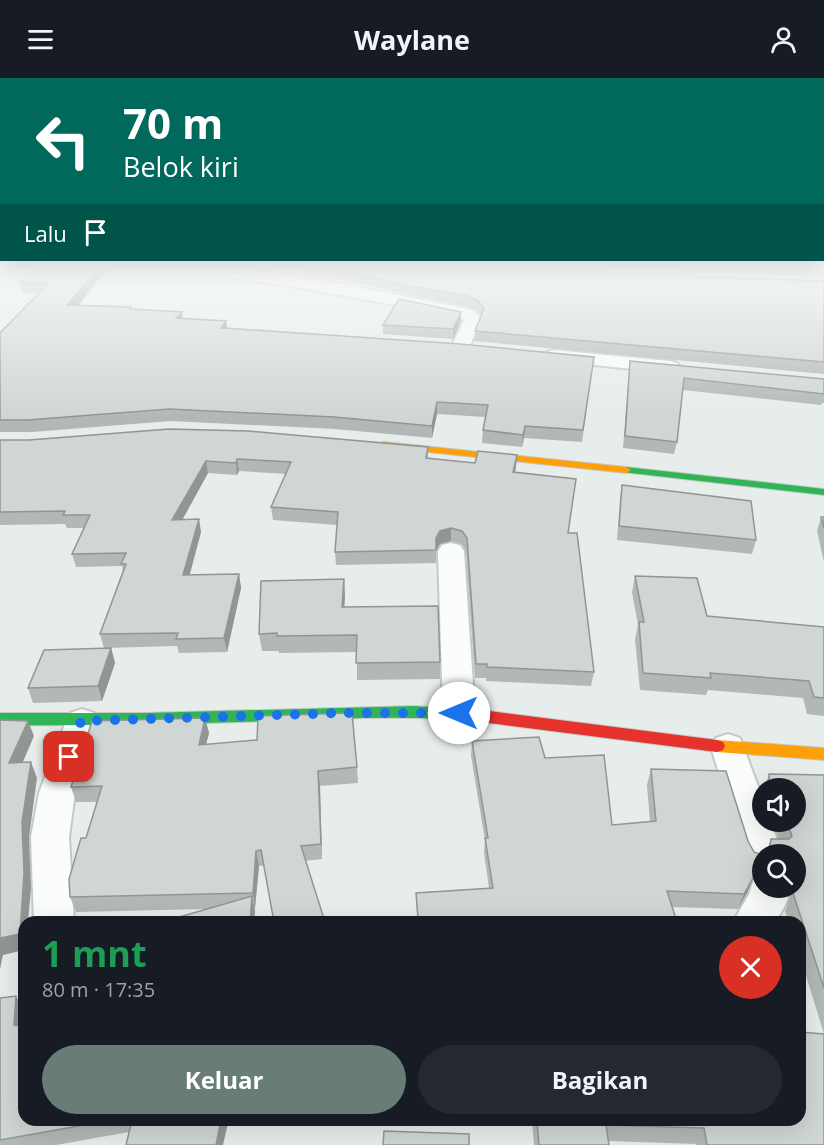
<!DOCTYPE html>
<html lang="id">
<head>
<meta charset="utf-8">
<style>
  body { margin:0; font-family:"Open Sans",sans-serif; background:#242831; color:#f1f3f6; height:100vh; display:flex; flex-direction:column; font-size:22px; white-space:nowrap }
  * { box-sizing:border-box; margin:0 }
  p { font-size:20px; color:#9ea1a6 }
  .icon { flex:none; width:33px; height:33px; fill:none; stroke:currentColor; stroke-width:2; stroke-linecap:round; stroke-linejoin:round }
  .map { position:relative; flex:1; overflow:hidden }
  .details { position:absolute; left:18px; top:838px; width:788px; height:210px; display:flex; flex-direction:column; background:#171b24; border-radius:18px; box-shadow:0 6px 24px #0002 }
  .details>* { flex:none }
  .guide { position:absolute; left:0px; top:0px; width:825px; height:183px; box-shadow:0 6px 24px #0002; background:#00695c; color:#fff; overflow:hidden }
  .fabs { position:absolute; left:752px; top:700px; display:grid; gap:12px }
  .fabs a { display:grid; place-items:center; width:54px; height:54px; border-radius:50%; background:#171b24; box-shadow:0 6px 24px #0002; font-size:30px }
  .pin { position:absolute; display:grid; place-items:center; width:51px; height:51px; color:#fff; margin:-26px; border-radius:12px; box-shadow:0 3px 9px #0006 }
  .me { position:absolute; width:66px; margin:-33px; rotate:270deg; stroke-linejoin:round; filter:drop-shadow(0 0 4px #0008) }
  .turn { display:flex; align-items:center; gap:21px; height:126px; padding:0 24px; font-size:27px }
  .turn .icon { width:78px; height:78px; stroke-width:2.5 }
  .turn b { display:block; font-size:42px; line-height:51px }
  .then { display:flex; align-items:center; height:57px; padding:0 24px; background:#0003; gap:12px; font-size:22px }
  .round { display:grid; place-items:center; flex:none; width:63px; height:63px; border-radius:32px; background:#242831 }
  .overview { display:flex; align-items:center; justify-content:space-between; height:102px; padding:0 24px }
  h1 { font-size:36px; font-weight:700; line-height:45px; color:#1e9e55 }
  .action { display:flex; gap:12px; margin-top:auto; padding:12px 24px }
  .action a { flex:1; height:69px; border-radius:36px; background:#687d76; color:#fff; font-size:24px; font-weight:700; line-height:69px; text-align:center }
  .action a+a { background:#242831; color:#f1f3f6 }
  header { display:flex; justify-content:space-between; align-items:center; height:78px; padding:0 24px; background:#171b24; font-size:27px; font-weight:700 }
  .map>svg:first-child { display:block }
</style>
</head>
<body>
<header><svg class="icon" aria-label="menu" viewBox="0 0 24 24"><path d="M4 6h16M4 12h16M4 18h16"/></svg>Waylane<svg class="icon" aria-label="person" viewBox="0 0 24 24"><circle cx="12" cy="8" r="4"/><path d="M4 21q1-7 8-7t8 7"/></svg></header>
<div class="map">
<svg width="824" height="1067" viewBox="0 0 824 1067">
  <rect width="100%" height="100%" fill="#e7edea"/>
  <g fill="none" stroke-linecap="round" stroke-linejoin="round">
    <!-- street casing -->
    <g stroke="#c4cac7" stroke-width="4">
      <g id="street">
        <path d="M189,190C280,189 371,213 460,229L475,233L482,242L469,269L467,273H453L451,269L464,242L456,238L290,208L197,195Z"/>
        <path d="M554,272L670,283L677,285L680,289L677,293L670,295L547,282L545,278L547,274Z"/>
        <path d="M451,465L460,467L464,473L475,635L470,643L459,647L448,643L443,635L438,473L442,467Z"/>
        <path d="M82,631L94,635L98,643L75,715L69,759L74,844H34L31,759L39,715L66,643L70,635Z"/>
        <path d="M728,656L740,660L762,719V744H771L782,777H762V792L750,788L744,777L711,669L716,660Z"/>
        <path d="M762,796V810H789C789,824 782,833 775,844H733L749,816L755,798Z"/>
      </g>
    </g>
    <!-- fast casing -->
    <g stroke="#c3cac7" stroke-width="2">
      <g id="fast">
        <path d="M626,389L824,411V417L622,394L621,392Z"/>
        <path d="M414,628L489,633L494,635L497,639L494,643L489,645C416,636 343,641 270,643C180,646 90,648 0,647V635H144Z"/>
      </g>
    </g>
    <!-- slow casing -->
    <g stroke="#c3cac7" stroke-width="2">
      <g id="slow">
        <path d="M384,364L626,389L631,392L626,395L380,369V365Z"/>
        <path d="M717,662L824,670V682L717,674L711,672L709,668L711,664Z"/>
      </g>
    </g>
    <!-- jam casing -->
    <g stroke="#c3cac7" stroke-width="2">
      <path id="jam" d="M489,633L717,662L723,664L725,668L723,672L717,674L489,645L484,643L481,639L484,635Z"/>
    </g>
    <!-- street -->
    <use href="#street" fill="#fbfcfc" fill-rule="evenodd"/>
    <!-- fast -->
    <use href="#fast" fill="#30b455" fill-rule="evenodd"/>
    <!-- slow -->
    <use href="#slow" fill="#ff9f0a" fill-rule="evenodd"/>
    <!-- jam -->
    <use href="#jam" fill="#e5322d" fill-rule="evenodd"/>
  </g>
  <!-- wall -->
  <g fill="#b2b8b5">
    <path d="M36,190H108L78,228L182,234L183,240L227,250L594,279L582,364L524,360L522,369L482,365L483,352L485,339L437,336L432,360L335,351L171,343L32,354H0V254H1L39,215H23L20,205Z"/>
    <path d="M290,190H553L623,196L824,203V296L474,263L475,253L481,237L477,232L466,228L410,217Z"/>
    <path d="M627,190H824V199Z"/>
    <path d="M461,243L453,261L383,256V247Z"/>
    <path d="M630,283L824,301V325H822L821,327L683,312L677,364L674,376L623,370L629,293Z"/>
    <path d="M0,362L428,369V380L475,385L517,377L515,395L568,455L594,594L591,608L486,603V600H475L466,473L462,466L451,463L440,466L436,472V485L336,487L335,474L337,447L273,442L271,429L286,396L239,393L237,397L208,395L182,442L201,454L189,497L239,496L241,510L227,574L179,575L177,568L104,570L100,556L123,493L122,488L76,489L72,476L84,450H67L65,446L0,447Z"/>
    <path d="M622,407L756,462L752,476L617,462L620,421Z"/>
    <path d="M821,439H824V484L817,453Z"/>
    <path d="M635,498L707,538L824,549V638L807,636L803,620L708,612L706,617L640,612L635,561L638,547L632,514Z"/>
    <path d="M344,501L345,518L344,529L440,584V601L357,602V574L279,575V573H262L259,556Z"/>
    <path d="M111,570L115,585L102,623L33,625L28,610Z"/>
    <path d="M205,640L209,655L206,666L357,689L358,705L320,708L322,781L259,788L255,830L254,844H162L207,831L76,834L70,819L86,760L97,724H76L71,709Z"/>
    <path d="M472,663L545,680L612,747L650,744L647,707L651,691L748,763L754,774L762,777V791L761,794L754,797L747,815L738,831L672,829L417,839L416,815L489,810L484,775L485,762L471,678Z"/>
    <path d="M769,696L824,697V1067H696V1066L608,1063L609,1067H534L532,1042H800L824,956L800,878V844H789L785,833L790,820L791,810H795V777H765L771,761H779L773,744H795V711H764Z"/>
    <path d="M16,918L23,932L22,948L24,1042H239V1044L129,1054L56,1067H0V920Z"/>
  </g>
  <!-- shaded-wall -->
  <g fill="#919694">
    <path d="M99,190H108L70,237L67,227Z"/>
    <path d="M182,234L183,244L176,240Z"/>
    <path d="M461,234V243L453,261V251Z"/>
    <path d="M226,243L228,253L221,250Z"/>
    <path d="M437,324V336L432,360V348Z"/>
    <path d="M525,348L524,360L522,369L523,357Z"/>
    <path d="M517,377L516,389L512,407L513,394Z"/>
    <path d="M237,381L239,393L237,397L236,385Z"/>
    <path d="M206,383L208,395L175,455L172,442Z"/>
    <path d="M199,441L201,454L186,511L183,497Z"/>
    <path d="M451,450V463L440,466L436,473V460L440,453Z"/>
    <path d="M239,496L241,510L227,574L224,560Z"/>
    <path d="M344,501L345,518L343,546L342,529Z"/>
    <path d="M111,570L115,585L102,623L98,608Z"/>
    <path d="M205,640L209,655L202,682L199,667Z"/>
    <path d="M28,643L34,658L16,700L9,685Z"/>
    <path d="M31,684L37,700L29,759L31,810L28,844H24V872L3,877L0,891V860L22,744Z"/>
    <path d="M318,693L320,708L322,781L321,766Z"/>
    <path d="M256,773L259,788L255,830L253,815Z"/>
    <path d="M762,781V791L761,794L753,797L759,782Z"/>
    <path d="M753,800L747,815L738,831L744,816Z"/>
    <path d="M252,818L255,833L254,844H250Z"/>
    <path d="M16,918L23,932L22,961L14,947Z"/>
    <path d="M221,1042H227L228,1045L223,1067H216Z"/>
  </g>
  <!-- building -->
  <g fill="#cfd6d3" stroke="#919694" stroke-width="1.5">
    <path d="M36,190H99L67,227L131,229L130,231L182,234L176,240L226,243L221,250H224L460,266L594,279L583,352L525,348L523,357L483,352L488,327L437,324L432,348L334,339L169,331L28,342H0V254H1L49,205H20Z"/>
    <path d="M331,190H553L623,196L824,203V284L475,253L484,230L477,222L467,218L410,208Z"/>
    <path d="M399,221L461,234L453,251L383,247Z"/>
    <path d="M630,283L824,301V316L684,300L677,364L625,358Z"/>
    <path d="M169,351L248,353L428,369L426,380L475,385L478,373L517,377L513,394L576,401L568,455H577L594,594L487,589V586H476L467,460L462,453L451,450L440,453L436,460V472L335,474L338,434L271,429L291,384L237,381L236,385L206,383L172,442L199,441L183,497L239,496L224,560L176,561L178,555L100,556L126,486H121L126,475L72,476L90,437H63L65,433L0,434V362H29Z"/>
    <path d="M622,407L751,423L756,462L619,448Z"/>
    <path d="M821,439H824V450Z"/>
    <path d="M635,498L697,500L707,538L824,549V620L814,619L809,603L710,595L711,600L643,595L639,544H644Z"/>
    <path d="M344,501L342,529L438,528L440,584L356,585L357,557L277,558V555L259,556L261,503Z"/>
    <path d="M111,570L98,608L28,610L44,572Z"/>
    <path d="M352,635L357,689L318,693L321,766L301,768L325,844H274L261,772L256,773L253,815L70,819L69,801L81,760H86L102,708L71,709L92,643L205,640L199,667L257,662L258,638Z"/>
    <path d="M0,642L28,643L9,685L31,684L22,744L24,795L20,856L0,860Z"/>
    <path d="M539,659L545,680L604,677L612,747L656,743L651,691L726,693L748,763L754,774L763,777L762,781L759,782L753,800L744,816L667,813L677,844H355L418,839L416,815L493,810L485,760H488L472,663Z"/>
    <path d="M769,696L824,697V910L793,815L798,802V791H795V777H769V776L771,761H789L792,758L787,744H795V711H770Z"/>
    <path d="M252,818L250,844H162Z"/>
    <path d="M16,918L14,947L22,948L24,943V1042H112L0,1062V920Z"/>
    <path d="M800,954L824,956V1067H707L704,1050L606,1047L609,1067H539L537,1042H800Z"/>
    <path d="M132,1042H221L216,1067H126Z"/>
    <path d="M384,1053L469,1056V1067H383Z"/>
  </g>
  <!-- sky -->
  <linearGradient id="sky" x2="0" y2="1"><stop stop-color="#8ec2e3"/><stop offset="0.56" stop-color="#f4f7f6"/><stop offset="1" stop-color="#f4f7f6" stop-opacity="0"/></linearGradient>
  <rect width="824" height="339" fill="url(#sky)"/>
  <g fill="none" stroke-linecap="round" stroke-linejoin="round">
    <!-- route -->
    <path stroke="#1a73e8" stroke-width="10" stroke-dasharray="0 18" d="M69,679L81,643L342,635H459"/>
  </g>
</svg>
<div class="fabs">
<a><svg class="icon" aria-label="sound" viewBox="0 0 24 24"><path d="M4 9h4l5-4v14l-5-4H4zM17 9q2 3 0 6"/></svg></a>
<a><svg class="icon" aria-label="search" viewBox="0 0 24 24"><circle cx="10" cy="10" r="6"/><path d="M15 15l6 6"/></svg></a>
</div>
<div class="pin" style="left:69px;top:679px;background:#d93025"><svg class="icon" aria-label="arrive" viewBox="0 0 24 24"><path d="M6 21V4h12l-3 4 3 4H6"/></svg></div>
<svg class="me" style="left:459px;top:635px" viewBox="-20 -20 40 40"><circle r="19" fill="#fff"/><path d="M0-13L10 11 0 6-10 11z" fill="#1a73e8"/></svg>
<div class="guide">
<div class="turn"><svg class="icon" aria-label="left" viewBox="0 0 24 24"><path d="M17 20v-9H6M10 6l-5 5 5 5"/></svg><div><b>70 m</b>Belok kiri</div></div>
<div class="then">Lalu<svg class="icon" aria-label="arrive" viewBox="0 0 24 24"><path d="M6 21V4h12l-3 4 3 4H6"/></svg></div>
</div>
<section class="details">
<div class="overview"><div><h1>1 mnt</h1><p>80 m · 17:35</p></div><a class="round" style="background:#d93025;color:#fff"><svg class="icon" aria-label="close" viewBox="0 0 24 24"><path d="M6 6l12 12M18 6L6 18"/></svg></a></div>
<div class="action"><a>Keluar</a><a>Bagikan</a></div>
</section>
</div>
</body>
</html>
